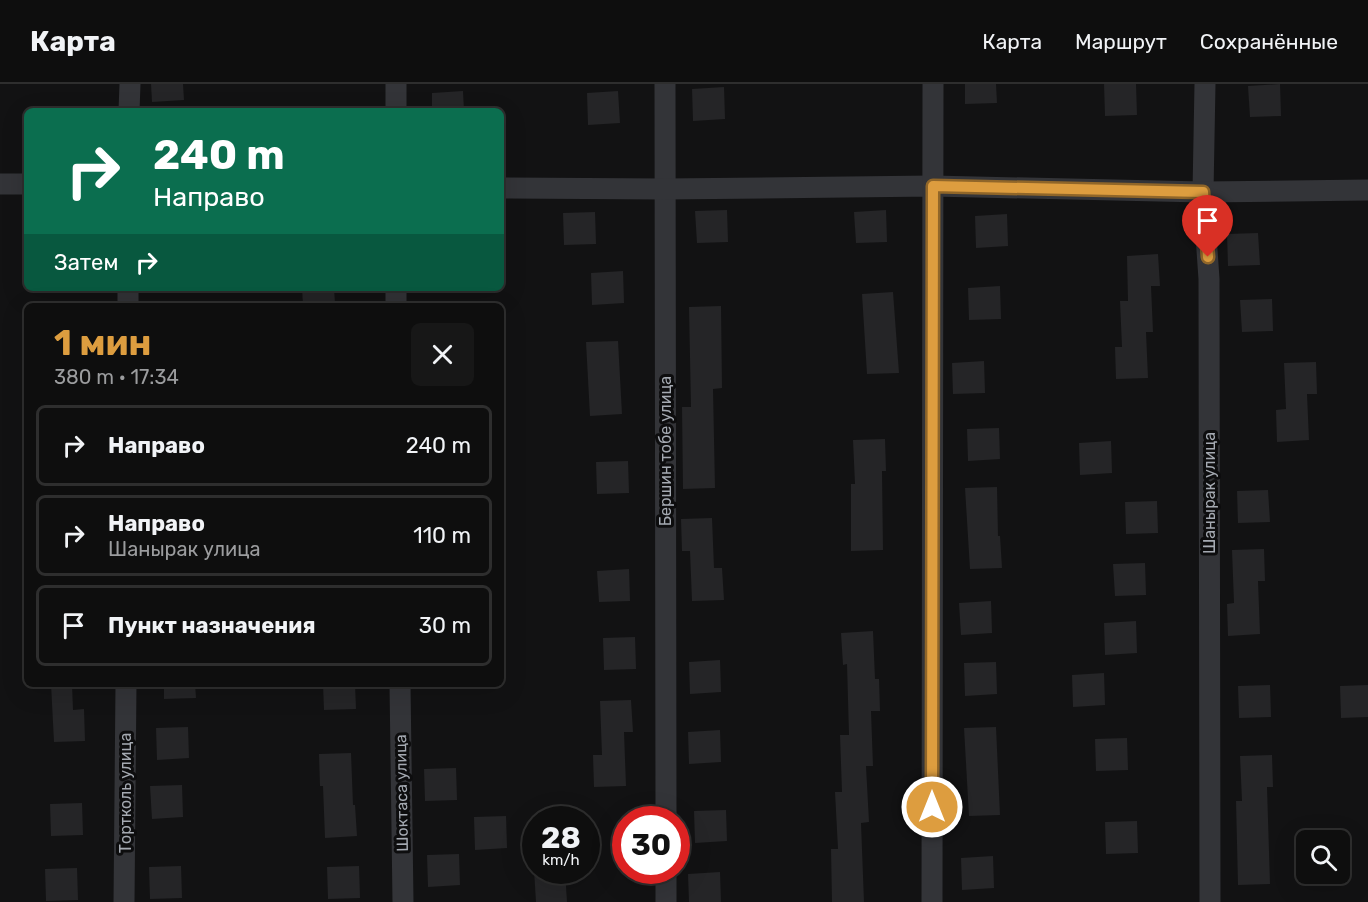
<!DOCTYPE html>
<html lang="ru">
<head>
<meta charset="utf-8">
<style>
  body { margin:0; font-family:Rubik,sans-serif; background:#171717; color:#f1f3f6; height:100vh; display:flex; flex-direction:column; font-size:22px; white-space:nowrap }
  * { box-sizing:border-box; margin:0 }
  p { font-size:20px; color:#9b9c9e }
  .icon { flex:none; width:33px; height:33px; fill:none; stroke:currentColor; stroke-width:2; stroke-linecap:round; stroke-linejoin:round }
  .map { position:relative; flex:1; overflow:hidden }
  .panel { position:absolute; left:24px; top:219px; width:480px; height:384px; display:flex; flex-direction:column; background:#0e0e0e; border-radius:9px; box-shadow:0 6px 24px #0002,0 0 0 2px #2e2e2e }
  .panel>* { flex:none }
  .banner { position:absolute; left:24px; top:24px; width:480px; height:183px; border-radius:9px; box-shadow:0 6px 24px #0002,0 0 0 2px #2e2e2e; background:#0b6e4f; color:#fff; overflow:hidden }
  .fabs { position:absolute; left:1296px; top:746px; display:grid; gap:12px }
  .fabs a { display:grid; place-items:center; width:54px; height:54px; border-radius:9px; background:#0e0e0e; box-shadow:0 6px 24px #0002,0 0 0 2px #2e2e2e; font-size:30px }
  .speed { position:absolute; left:522px; top:722px; display:flex; gap:12px; font-size:30px; font-weight:700; text-align:center }
  .speed>* { display:grid; place-content:center; width:78px; height:78px; border-radius:50%; background:#0e0e0e; box-shadow:0 6px 24px #0002,0 0 0 2px #2e2e2e; line-height:1 }
  .speed small { font-size:15px; font-weight:400 }
  .speed .limit { border:9px solid #d22; background:#fff; color:#111 }
  .pin { position:absolute; display:grid; place-items:center; width:51px; height:51px; color:#fff; margin:-62px -26px; border-radius:50% 50% 50% 0; rotate:-45deg; box-shadow:0 0 6px #0007 }
  .pin .icon { rotate:45deg }
  .me { position:absolute; width:66px; margin:-33px; rotate:0deg; stroke-linejoin:round; filter:drop-shadow(0 0 4px #0008) }
  .turn { display:flex; align-items:center; gap:21px; height:126px; padding:0 30px; font-size:27px }
  .turn .icon { width:78px; height:78px; stroke-width:2.5 }
  .turn b { display:block; font-size:42px; line-height:51px }
  .then { display:flex; align-items:center; height:57px; padding:0 30px; background:#0003; gap:12px; font-size:22px }
  .round { display:grid; place-items:center; flex:none; width:63px; height:63px; border-radius:9px; background:#171717 }
  .head { display:flex; align-items:center; justify-content:space-between; height:102px; padding:0 30px }
  h1 { font-size:36px; font-weight:700; line-height:45px; color:#dd9d3f }
  ul { padding:0; list-style:none }
  li { display:flex; align-items:center; gap:18px; height:81px; margin:0 12px 9px; padding:0 18px; border:3px solid #2e2e2e; border-radius:9px }
  li div { flex:1 }
  li b { display:block; font-size:22px }
  li em { font-style:normal }
  header { display:flex; align-items:center; gap:36px; box-sizing:border-box; height:84px; padding:0 30px; background:#0e0e0e; border-bottom:2px solid #2e2e2e }
  header strong { font-size:28px }
  nav { display:flex; gap:33px; margin-inline-start:auto; font-size:21px }
  .map>svg:first-child { display:block }
</style>
</head>
<body>
<header>
<strong>Карта</strong>
<nav><a>Карта</a><a>Маршрут</a><a>Сохранённые</a></nav>
</header>
<div class="map">
<svg width="1368" height="818" viewBox="0 0 1368 818">
  <rect width="100%" height="100%" fill="#121213"/>
  <!-- building -->
  <g fill="#252527">
    <path d="M151,0H183L184,16L152,18Z"/>
    <path d="M965,0H996L997,19L965,20Z"/>
    <path d="M1104,0H1136L1137,31L1105,32Z"/>
    <path d="M1280,0L1281,32L1250,33L1248,2Z"/>
    <path d="M724,3L725,35L693,37L692,5Z"/>
    <path d="M463,7L464,27H432V9Z"/>
    <path d="M618,7L620,39L588,41L587,9Z"/>
    <path d="M727,126L728,158L697,159L695,127Z"/>
    <path d="M886,126L887,158L856,159L854,128Z"/>
    <path d="M595,128L596,160L564,161L563,129Z"/>
    <path d="M1007,130L1008,162L976,164L975,132Z"/>
    <path d="M1258,149L1260,181L1228,182L1227,150Z"/>
    <path d="M1158,170L1160,202H1151L1153,248H1146L1148,294L1116,295L1115,263H1122L1120,217H1128L1127,172Z"/>
    <path d="M623,187L624,219L592,221L591,189Z"/>
    <path d="M1000,202L1001,235L969,236L968,204Z"/>
    <path d="M302,204H334L335,220L303,221Z"/>
    <path d="M893,208L899,289L867,290L862,210Z"/>
    <path d="M1272,215L1273,247L1242,248L1240,216Z"/>
    <path d="M721,222L722,304L713,305L715,404L683,405L682,323H691L689,223Z"/>
    <path d="M618,257L622,330L590,332L586,258Z"/>
    <path d="M984,277L985,309L953,310L952,279Z"/>
    <path d="M1316,278L1317,310H1307L1309,356L1277,358L1276,326L1286,325L1284,279Z"/>
    <path d="M999,344L1000,375L968,377L967,345Z"/>
    <path d="M885,355L886,387H882L883,466L851,467V400H855L853,356Z"/>
    <path d="M1111,357L1112,389L1080,391L1079,359Z"/>
    <path d="M628,377L629,409L597,410L596,378Z"/>
    <path d="M997,403L998,452H1000L1002,484L970,485L965,404Z"/>
    <path d="M1268,406L1270,438L1238,439L1237,407Z"/>
    <path d="M1157,417L1158,449L1126,450L1125,418Z"/>
    <path d="M712,434L714,484H722L724,516L692,517L690,467H682L681,435Z"/>
    <path d="M1264,465L1265,497H1258L1260,550L1228,552L1227,520L1234,519L1232,466Z"/>
    <path d="M1145,479L1146,511L1115,512L1113,480Z"/>
    <path d="M629,485L630,517L599,518L597,487Z"/>
    <path d="M991,517L992,549L961,551L959,519Z"/>
    <path d="M1136,537L1137,569L1105,571L1104,539Z"/>
    <path d="M873,547L875,595H879L880,627H871L873,682H866L869,738L861,739L864,818H832L831,765H838L835,708H842L840,651H849L847,580L843,581L841,549Z"/>
    <path d="M635,553L636,585L604,586L603,554Z"/>
    <path d="M720,576L721,608L690,610L689,578Z"/>
    <path d="M996,578L997,610L965,612L964,579Z"/>
    <path d="M1104,589L1105,621L1073,623L1072,591Z"/>
    <path d="M51,600H72L73,626L84,625L85,657L54,658Z"/>
    <path d="M164,600H195L196,614L164,615Z"/>
    <path d="M323,600H355L356,625L324,626Z"/>
    <path d="M1270,601L1271,633L1239,634L1238,602Z"/>
    <path d="M1368,601V633L1341,634L1340,602Z"/>
    <path d="M631,616L633,648H624L626,702L594,703L593,671H602L600,617Z"/>
    <path d="M188,643L189,674L157,676L156,644Z"/>
    <path d="M996,643L1000,731L969,732L964,644Z"/>
    <path d="M720,646L721,678L689,680L688,648Z"/>
    <path d="M1127,654L1128,686L1096,687L1095,655Z"/>
    <path d="M351,669L353,721H355L357,752L325,754L323,702H320L319,670Z"/>
    <path d="M1272,671L1273,703H1267L1270,800L1238,801L1236,717H1242L1240,672Z"/>
    <path d="M456,684L457,716L425,717L424,685Z"/>
    <path d="M182,701L183,733L152,735L150,702Z"/>
    <path d="M82,719L83,751L51,752L50,720Z"/>
    <path d="M726,726L727,757L695,759L694,727Z"/>
    <path d="M506,732L507,764L475,766L474,733Z"/>
    <path d="M1137,737L1138,769L1106,770L1105,738Z"/>
    <path d="M459,770L460,801L428,803L427,771Z"/>
    <path d="M993,772L994,804L962,806L961,774Z"/>
    <path d="M181,782L182,814L150,815L149,783Z"/>
    <path d="M359,782L360,814L328,815L327,783Z"/>
    <path d="M77,784L78,816L46,817L45,785Z"/>
    <path d="M534,786H565L567,818H536Z"/>
    <path d="M720,788L721,818H689L688,790Z"/>
  </g>
  <g fill="none" stroke-linecap="round" stroke-linejoin="round">
    <!-- minor -->
    <g stroke="#333438" stroke-width="21">
      <path d="M665,0L666,735"/>
      <path d="M1205,0L1203,108L1209,195L1210,818"/>
      <path d="M129,27L130,0"/>
      <path d="M396,27V0"/>
      <path d="M0,100H27"/>
      <path d="M501,104L664,105L933,102L1203,108L1368,106"/>
      <path d="M396,204V222"/>
      <path d="M128,222V204"/>
      <path d="M400,600L403,818"/>
      <path d="M666,786V818"/>
      <path d="M124,818L126,600"/>
      <path d="M932,818L933,0"/>
    </g>
  </g>
  <g fill="none" stroke-linecap="round" stroke-linejoin="round">
    <!-- route casing -->
    <g stroke="#906629" stroke-width="15">
      <path id="route" d="M932,723L933,102L1203,108L1208,173"/>
    </g>
    <!-- route -->
    <use href="#route" stroke="#dd9d3f" stroke-width="10"/>
  </g>
  <g text-anchor="middle" stroke-width="6" stroke-linejoin="round" paint-order="stroke">
    <!-- street labels -->
    <g font-size="16" fill="#a5aab2" stroke="#0d0d0e">
      <text transform="translate(665 367) rotate(-90)" y="6">Бершин тобе улица</text>
      <text transform="translate(1209 409) rotate(-90)" y="6">Шанырак улица</text>
      <text transform="translate(125 709) rotate(-90)" y="6">Тортколь улица</text>
      <text transform="translate(401 709) rotate(-91)" y="6">Шоктаса улица</text>
    </g>
  </g>
</svg>
<div class="fabs">
<a><svg class="icon" aria-label="search" viewBox="0 0 24 24"><circle cx="10" cy="10" r="6"/><path d="M15 15l6 6"/></svg></a>
</div>
<div class="speed"><div>28<small>km/h</small></div><div class="limit">30</div></div>
<div class="pin" style="left:1208px;top:173px;background:#d93025"><svg class="icon" aria-label="arrive" viewBox="0 0 24 24"><path d="M6 21V4h12l-3 4 3 4H6"/></svg></div>
<svg class="me" style="left:932px;top:723px" viewBox="-20 -20 40 40"><circle r="17" fill="#dd9d3f" stroke="#fff" stroke-width="3"/><path d="M0-11L8 9 0 5-8 9z" fill="#fff"/></svg>
<div class="banner">
<div class="turn"><svg class="icon" aria-label="right" viewBox="0 0 24 24"><path d="M7 20v-9h11M14 6l5 5-5 5"/></svg><div><b>240 m</b>Направо</div></div>
<div class="then">Затем<svg class="icon" aria-label="right" viewBox="0 0 24 24"><path d="M7 20v-9h11M14 6l5 5-5 5"/></svg></div>
</div>
<section class="panel">
<div class="head"><div><h1>1 мин</h1><p>380 m · 17:34</p></div><a class="round"><svg class="icon" aria-label="close" viewBox="0 0 24 24"><path d="M6 6l12 12M18 6L6 18"/></svg></a></div>
<ul>
<li><svg class="icon" aria-label="right" viewBox="0 0 24 24"><path d="M7 20v-9h11M14 6l5 5-5 5"/></svg><div><b>Направо</b></div><em>240 m</em></li>
<li><svg class="icon" aria-label="right" viewBox="0 0 24 24"><path d="M7 20v-9h11M14 6l5 5-5 5"/></svg><div><b>Направо</b><p>Шанырак улица</p></div><em>110 m</em></li>
<li><svg class="icon" aria-label="arrive" viewBox="0 0 24 24"><path d="M6 21V4h12l-3 4 3 4H6"/></svg><div><b>Пункт назначения</b></div><em>30 m</em></li>
</ul>
</section>
</div>
</body>
</html>
